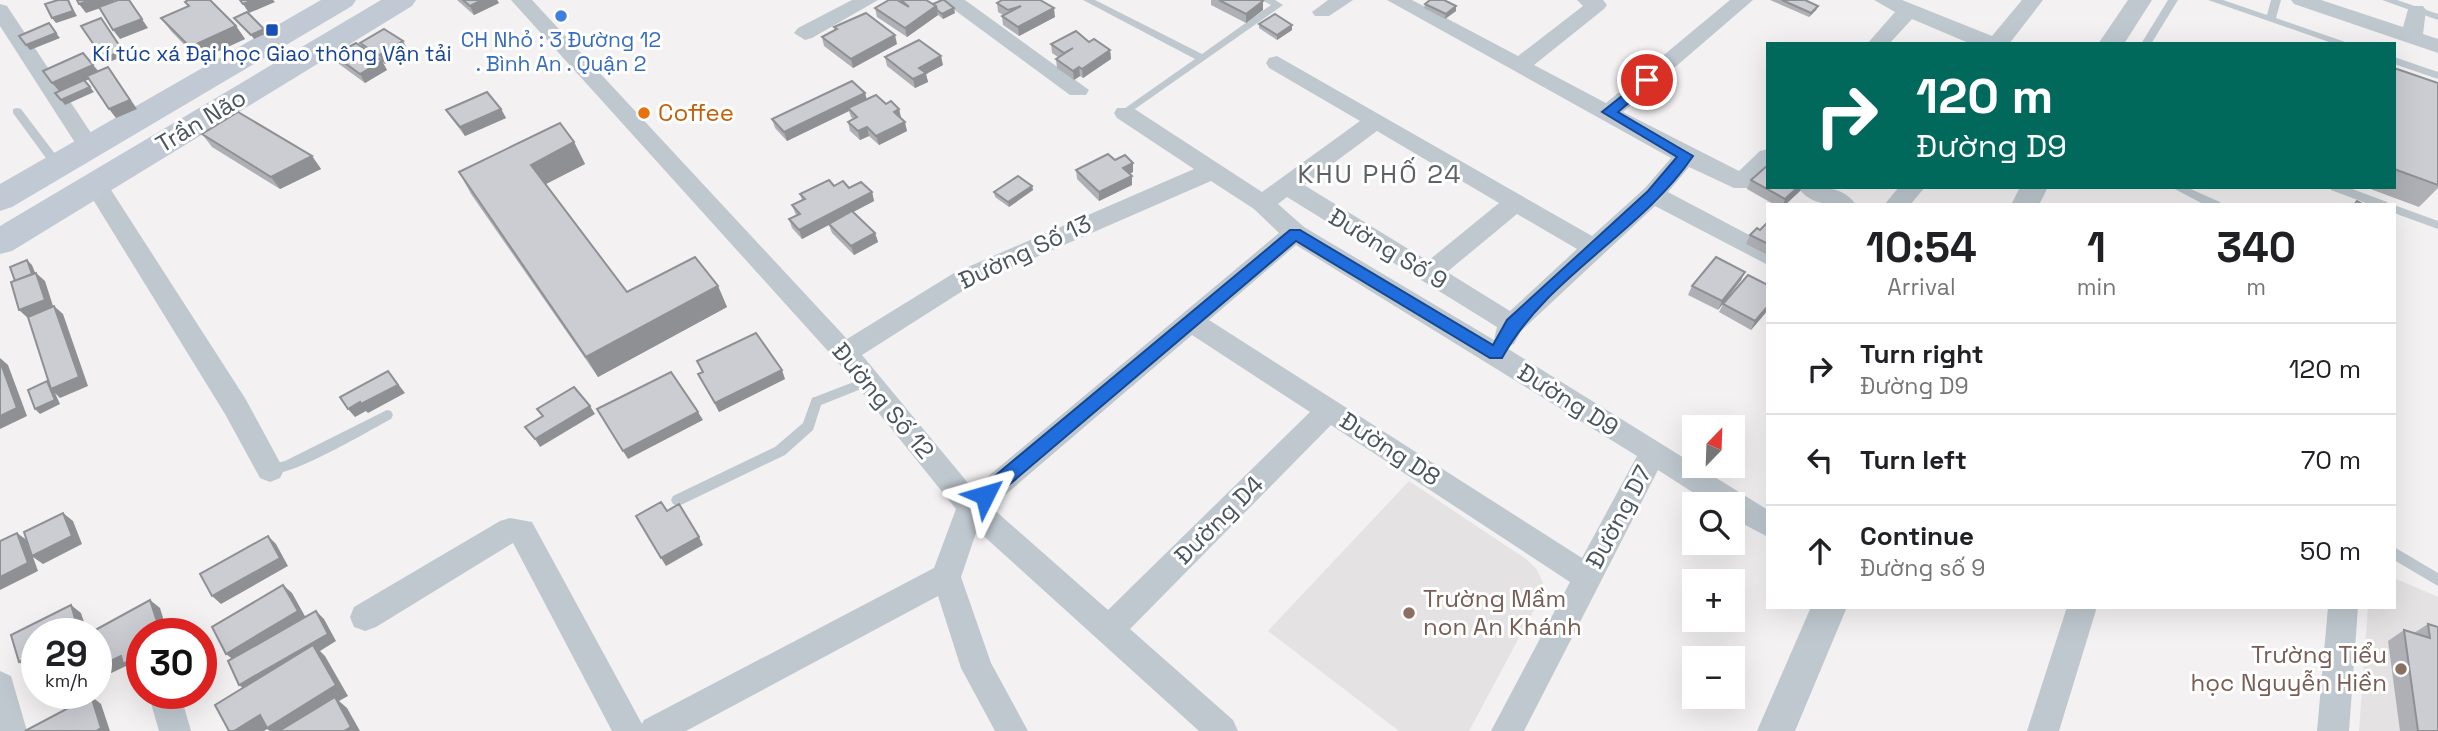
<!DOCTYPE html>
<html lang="en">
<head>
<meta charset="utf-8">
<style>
  body { margin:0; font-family:"Space Grotesk",sans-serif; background:#f2f2f2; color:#202124; height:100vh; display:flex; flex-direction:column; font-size:26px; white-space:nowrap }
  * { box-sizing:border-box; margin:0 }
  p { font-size:23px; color:#757577 }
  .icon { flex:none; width:38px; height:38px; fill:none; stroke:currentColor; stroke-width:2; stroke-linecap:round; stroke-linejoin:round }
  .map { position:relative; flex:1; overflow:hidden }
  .drawer { position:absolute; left:1766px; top:203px; width:630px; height:406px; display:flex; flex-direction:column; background:#fff; border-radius:0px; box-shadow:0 7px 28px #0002 }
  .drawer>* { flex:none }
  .hud { position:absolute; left:1766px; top:42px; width:630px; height:147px; border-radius:0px; box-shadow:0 7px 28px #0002; background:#00695c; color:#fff; overflow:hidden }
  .needle { width:46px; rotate:23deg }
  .buttons { position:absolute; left:1682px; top:415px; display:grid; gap:14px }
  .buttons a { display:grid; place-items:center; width:63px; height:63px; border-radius:0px; background:#fff; box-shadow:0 7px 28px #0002; font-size:35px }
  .speed { position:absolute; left:21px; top:618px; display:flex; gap:14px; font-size:35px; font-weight:700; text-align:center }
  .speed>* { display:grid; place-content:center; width:91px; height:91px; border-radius:50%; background:#fff; box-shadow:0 7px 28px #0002; line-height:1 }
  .speed small { font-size:18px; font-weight:400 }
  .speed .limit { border:10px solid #d22; background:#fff; color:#111 }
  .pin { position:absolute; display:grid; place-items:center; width:60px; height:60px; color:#fff; margin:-30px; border:4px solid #fff; border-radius:50%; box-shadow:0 2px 7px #0007 }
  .me { position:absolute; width:77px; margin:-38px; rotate:50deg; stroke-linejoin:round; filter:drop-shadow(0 0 5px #0008) }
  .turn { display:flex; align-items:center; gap:24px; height:147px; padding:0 35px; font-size:32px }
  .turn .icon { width:91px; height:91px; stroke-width:2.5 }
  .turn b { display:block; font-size:49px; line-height:60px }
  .eta { display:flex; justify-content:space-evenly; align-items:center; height:119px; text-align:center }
  .eta b { font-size:42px; font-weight:600; line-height:49px }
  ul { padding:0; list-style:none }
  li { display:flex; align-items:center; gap:21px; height:91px; padding:0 35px; border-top:2px solid #e0e0e0 }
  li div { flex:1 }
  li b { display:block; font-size:26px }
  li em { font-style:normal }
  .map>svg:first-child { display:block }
</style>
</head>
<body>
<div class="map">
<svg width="2438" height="731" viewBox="0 0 2438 731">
  <rect width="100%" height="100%" fill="#f3f1f1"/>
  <!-- education -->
  <g fill="#e4e2e3">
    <path d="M1409,481L1526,559L1537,570L1543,583L1542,595L1469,731H1399L1268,631Z"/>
    <path d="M2394,578L2438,597V731H2359L2368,607H2394Z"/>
  </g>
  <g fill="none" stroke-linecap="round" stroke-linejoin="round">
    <!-- service -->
    <g fill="#bfc8cf" fill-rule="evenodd">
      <path d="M1083,0H1095L1202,54L1271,5L1262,0H1275L1283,5L1125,116L1120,113L1121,111L1195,59Z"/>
      <path d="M2168,0H2178L2151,44H2141Z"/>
      <path d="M2208,0H2223L2267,15L2271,0H2281L2276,18L2351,44H2335Z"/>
      <path d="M2382,0H2397L2438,14V20Z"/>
      <path d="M2394,57L2438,72V79L2394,64Z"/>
      <path d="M17,108L21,109L62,163L63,166L62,169H54L13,113V109Z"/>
      <path d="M2171,187H2186L2220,202L2221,205H2205Z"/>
      <path d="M2330,187H2347L2387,202L2388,205H2371L2331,190Z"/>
      <path d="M2394,205L2438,221V229L2394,213Z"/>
      <path d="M867,377L871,379L873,382L871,385L821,405L813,430L785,455L683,504L678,506L673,504L671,500L673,496L775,447L803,423L812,398Z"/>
      <path d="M387,410L391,411L393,415L391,419C368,431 287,480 265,474L263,470L265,466L285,461Z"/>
      <path d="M2394,547L2438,573V586L2394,560Z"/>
    </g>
    <!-- minor -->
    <g fill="#bfc8cf" fill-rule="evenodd">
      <path d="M511,0H532L847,339L954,273L1194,169L1117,118L1114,113L1117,108H1133L1262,192L1360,121L1269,68L1266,63L1269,58L1277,56L1592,236L1645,188L1671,158L1387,0H1412L1518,56L1583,6L1577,0H1603L1607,5L1604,9L1534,65L1606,103L1730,0H1753L1623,112L1739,171L1760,151L1768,149V171L1750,188H1734L1689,167L1668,192L1768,245V265L1655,206L1521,331L1514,344L1505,347L1768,510V537L1732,518V504H1711L1658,470L1524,731H1491L1570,582L1331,425L1130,629L1233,720L1238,731H1199L977,530L961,577L991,663L1028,731H995L961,668L938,596L686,731H612L513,543L376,627L365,631L354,627L350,617L354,607L500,521L510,518L532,522L642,724L644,720L934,568L956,509L836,360ZM1377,131L1499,203L1428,261L1304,185ZM1211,181L1254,209L1279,233L973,489L862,355L972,285ZM1287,197L1497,327L1494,340L1304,227L1278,204ZM1517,214L1577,249L1510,311L1447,272ZM1296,245L1637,456L1582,558L1209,320ZM1192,335L1310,412L1108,610L991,507Z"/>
      <path d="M852,0H878L812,38L805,40L794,33L798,28Z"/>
      <path d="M941,0H965L1089,90L1086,95H1070Z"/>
      <path d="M1328,0H1353L1329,16H1315L1312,12Z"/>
      <path d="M1874,0H1902L1992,36L2022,0H2043L2009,44H1971L1912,19L1889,44H1867L1895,12Z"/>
      <path d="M2291,0H2321L2403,27L2409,6H2423L2426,10L2423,34L2438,39V53L2294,4Z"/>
      <path d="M0,4L7,6L97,142L100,147L97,152H81L0,26Z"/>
      <path d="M96,177L104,179L245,398L284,470L280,478L270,482L260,478L225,414L84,185L88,179Z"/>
      <path d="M1798,187C1818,187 1844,185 1856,205C1836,205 1810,207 1798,187Z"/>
      <path d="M1899,187H1925L1910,205H1884Z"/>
      <path d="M2067,607H2097L2059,731H2027Z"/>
      <path d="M2328,607H2358L2349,731H2317Z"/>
      <path d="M0,671L11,676L27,731H0Z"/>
      <path d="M148,693H180L191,731H159Z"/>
    </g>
    <!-- tertiary -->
    <g fill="#bfc8cf" fill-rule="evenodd">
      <path d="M2128,0H2152L2124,44H2098Z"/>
      <path d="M2020,187H2048L2039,205H2011Z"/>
      <path d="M1811,607H1847L1795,731H1757Z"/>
    </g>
    <!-- secondary -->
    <g fill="#c0c9d4" fill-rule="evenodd">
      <path d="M321,0H356L352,6L12,207L0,211V184Z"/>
      <path d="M381,0H416L412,6L12,251L0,254V226Z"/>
    </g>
  </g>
  <!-- wall -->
  <g fill="#afb0b5">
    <path d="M457,0H497L499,3L474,15Z"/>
    <path d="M901,0L933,4L955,13L943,19L938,15L907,37L877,17L875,8L902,3Z"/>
    <path d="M1211,0H1261L1263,1V10L1246,23L1211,5Z"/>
    <path d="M1770,0H1805L1818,6L1816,10L1809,17Z"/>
    <path d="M185,2L236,26L245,39L199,60L171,31L161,18L188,6Z"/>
    <path d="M997,3L1055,17L1019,36L1003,25L1002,16L1003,15L998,12Z"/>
    <path d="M1425,4L1456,6V11L1445,19L1424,8Z"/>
    <path d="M1259,24L1292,25V30L1277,40L1259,28Z"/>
    <path d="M834,27L897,44L853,68L824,46L822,37L835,30Z"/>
    <path d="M1089,42L1110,50L1111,59L1083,78L1080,76L1074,80L1057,68L1056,59L1058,57L1052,53L1051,44Z"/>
    <path d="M360,43L408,50L385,64L383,63L387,70L365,83L339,64L334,55L363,48Z"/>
    <path d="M885,57L943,65L926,74L928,82L915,88L887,66Z"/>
    <path d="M2394,68L2438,83V188L2419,207L2365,187H2394Z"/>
    <path d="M865,93L867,99L886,104L899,109L901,118L907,131L879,145L869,136L860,140L850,131L848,122L853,119L851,117L849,111L787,141L775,128L772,119Z"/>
    <path d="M501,109L506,118L465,136L452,119L446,110Z"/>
    <path d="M202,134L312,156L321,169L280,189L212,147Z"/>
    <path d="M574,142L585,164L546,184L627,292L718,286L727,307L598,377L471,194L459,172Z"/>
    <path d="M1115,160L1133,163V172L1129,174L1132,176V185L1099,201L1077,179L1076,170Z"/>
    <path d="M1751,180L1768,187H1802L1800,191L1785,205H1775L1747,189Z"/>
    <path d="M834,186L872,192L874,201L853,212L875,233L878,242L854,255L832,233L829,225L802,239L792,228L789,219L796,215L792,205L802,200L800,194Z"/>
    <path d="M1032,186L1033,190L1009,207L995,197L994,192Z"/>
    <path d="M1768,222V255L1746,244L1750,235L1760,230Z"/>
    <path d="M1745,272L1741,280L1718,310L1688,295L1692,286Z"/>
    <path d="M1723,304L1768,310L1751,330L1719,312Z"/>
    <path d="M697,361L785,379L719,412L698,374L702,372Z"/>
    <path d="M2428,624L2438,627V731H2400L2388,641L2404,630L2414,633Z"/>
  </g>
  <!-- shaded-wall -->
  <g fill="#8e9094">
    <path d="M68,0L77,16L56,23L52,18Z"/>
    <path d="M90,0H114L115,3L86,13L79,4Z"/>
    <path d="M129,0L148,28L120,39L113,30Z"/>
    <path d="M253,0H273L275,2L249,13L243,4Z"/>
    <path d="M482,0H497L499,3L474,15L470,6Z"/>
    <path d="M1263,1V10L1246,23V14Z"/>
    <path d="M936,6L938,15L907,37L905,28Z"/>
    <path d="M1456,6V11L1445,19L1446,14Z"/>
    <path d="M1818,6L1816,10L1809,17L1811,13Z"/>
    <path d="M954,8L955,13L943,19L942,14Z"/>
    <path d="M1054,8L1055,17L1019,36L1018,27Z"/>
    <path d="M101,18L126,55L107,63L103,58Z"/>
    <path d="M1292,25V30L1277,40V35Z"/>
    <path d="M236,26L245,39L199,60L190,47Z"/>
    <path d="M264,29L267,33L254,39L251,35Z"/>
    <path d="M56,33L60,38L30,50L26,45Z"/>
    <path d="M895,35L897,44L853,68L851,59Z"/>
    <path d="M403,41L408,50L385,64L379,55Z"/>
    <path d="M1110,50L1111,59L1083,78L1082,69Z"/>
    <path d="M941,56L943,65L926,74L928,82L915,88L913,79L919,68Z"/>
    <path d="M382,61L387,70L365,83L360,74Z"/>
    <path d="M93,65L101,74L60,92L52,83Z"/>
    <path d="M108,67L137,109L116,118L109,109Z"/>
    <path d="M1079,67L1080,76L1074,80L1073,71Z"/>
    <path d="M90,87L94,92L65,105L61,100Z"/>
    <path d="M865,93L867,102L848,108L849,111L787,141L784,132Z"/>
    <path d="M501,109L506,118L465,136L460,127Z"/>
    <path d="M899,109L901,118L894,112Z"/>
    <path d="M905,122L907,131L879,145L876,136Z"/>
    <path d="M867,127L869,136L860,140L858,131Z"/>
    <path d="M574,142L585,164L542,186L531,165Z"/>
    <path d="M312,156L321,169L280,189L271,177Z"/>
    <path d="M1133,163V172L1124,177L1123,168Z"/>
    <path d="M1132,176V185L1099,201V192Z"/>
    <path d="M1032,186L1033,190L1009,207L1008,202Z"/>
    <path d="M1798,187H1802L1800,191L1785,205H1783L1785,199Z"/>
    <path d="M872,192L874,201L802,239L799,230Z"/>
    <path d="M875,233L878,242L854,255L851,246Z"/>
    <path d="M27,260L32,265L38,280L20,287Z"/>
    <path d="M1745,272L1741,280L1718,310L1722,301Z"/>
    <path d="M36,273L45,281L54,309L29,319L19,310Z"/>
    <path d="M718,286L727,307L598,377L586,357Z"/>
    <path d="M54,306L63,314L88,386L60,398L55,393L60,404L40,414L35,409L47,381L52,385Z"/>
    <path d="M1768,306V310L1751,330L1755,321Z"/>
    <path d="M0,358L8,365L27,416L0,429Z"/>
    <path d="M782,370L785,379L719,412L715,403Z"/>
    <path d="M388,371L405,393L368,413L366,411L355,417L348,409Z"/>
    <path d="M590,406L595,414L540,447L535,439Z"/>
    <path d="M698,412L703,420L628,459L623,451Z"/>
    <path d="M63,513L73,521L82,544L43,564L33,557L38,571L0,590V577L17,533L28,541Z"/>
    <path d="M268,536L276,544L288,566L221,604L212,596Z"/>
    <path d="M699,537L703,545L666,566L661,558Z"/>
    <path d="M283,585L292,593L306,618L235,661L226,654Z"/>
    <path d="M150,600L160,608L168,634H161Z"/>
    <path d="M71,605L81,613L88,634H75Z"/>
    <path d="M316,611L324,619L336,641L320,651L325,656L348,696L339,701L347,708L360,731H270L267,729L264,731H234L249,693L239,685Z"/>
    <path d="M37,653V666L30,670L19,662Z"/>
    <path d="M142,654V667L133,671L126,666L103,677L96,673V668L121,656Z"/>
    <path d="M91,696L101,704L110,731H96Z"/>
  </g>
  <!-- building -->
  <g fill="#cbcdd3" stroke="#8e9094" stroke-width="2">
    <path d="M58,0H68L73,11L52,18L45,4Z"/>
    <path d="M77,0H90L79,4Z"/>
    <path d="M118,0H129L142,19L113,30L99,7Z"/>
    <path d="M188,0H210L236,26L190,47L161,18L189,6L185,2Z"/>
    <path d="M240,0H253L243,4Z"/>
    <path d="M463,0H482L470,6Z"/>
    <path d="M889,0H897L909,7L901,0H926L936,6L905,28L875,8Z"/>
    <path d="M942,0H944L954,8L942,14L937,10L936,6L933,4Z"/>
    <path d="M1002,0H1040L1054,8L1018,27L1002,16L1021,6L1008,10L997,3Z"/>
    <path d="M1219,0H1261L1263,1L1246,14Z"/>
    <path d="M1430,0H1444L1456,6L1446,14L1425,4Z"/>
    <path d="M1782,0H1805L1818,6L1811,13Z"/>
    <path d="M247,12L264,29L251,35L234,18Z"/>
    <path d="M866,13L895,35L851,59L822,37L837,29L834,27Z"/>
    <path d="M1275,14L1292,25L1277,35L1259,24Z"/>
    <path d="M101,18L123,51L103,58L81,26Z"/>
    <path d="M49,23L56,33L26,45L19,36Z"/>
    <path d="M384,29L403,41L379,55L360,43Z"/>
    <path d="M1076,31L1089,42L1094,39L1110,50L1082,69L1079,67L1073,71L1056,59L1073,48L1064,53L1051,44Z"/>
    <path d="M919,40L941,56L919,68L926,73L913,79L885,57Z"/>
    <path d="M356,43L382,61L360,74L334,55Z"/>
    <path d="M83,53L93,65L52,83L43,71Z"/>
    <path d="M108,67L130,100L109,109L87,76Z"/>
    <path d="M2394,68L2438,83V185L2394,169Z"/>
    <path d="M84,80L90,87L61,100L55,93Z"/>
    <path d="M852,81L865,93L784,132L772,119Z"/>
    <path d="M487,92L501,109L460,127L446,110Z"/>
    <path d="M876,95L886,104L891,101L899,109L894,112L905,122L876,136L867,127L858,131L848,122L857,117L848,108Z"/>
    <path d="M238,112L312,156L271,177L202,134Z"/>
    <path d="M560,123L574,142L531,165L627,292L695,257L718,286L586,357L459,172Z"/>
    <path d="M1108,154L1115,160L1125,155L1133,163L1123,168L1132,176L1099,192L1076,170Z"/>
    <path d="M1768,165V187H1798L1785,199L1751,180Z"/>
    <path d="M1018,176L1032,186L1008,202L994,192Z"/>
    <path d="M829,180L834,186L843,181L849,188L861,182L872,192L799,230L789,219L800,214L792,205L805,199L800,194Z"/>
    <path d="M2357,201L2364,205H2354Z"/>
    <path d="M852,211L875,233L851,246L829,224Z"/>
    <path d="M1768,222V244L1750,235L1757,228L1760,230Z"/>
    <path d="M1716,257L1745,272L1722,301L1692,286Z"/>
    <path d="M27,260L32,274L15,281L10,267Z"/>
    <path d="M36,273L45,300L19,310L11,282Z"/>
    <path d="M1748,275L1768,285V306L1755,321L1723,304Z"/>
    <path d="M54,306L79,377L51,389L28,317Z"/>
    <path d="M756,333L782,370L715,403L698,374L703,372L697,361Z"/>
    <path d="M0,361L17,408L0,416Z"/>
    <path d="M388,371L398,385L361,404L360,402L348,409L340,397Z"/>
    <path d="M671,372L698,412L623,451L597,409Z"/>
    <path d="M47,381L55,400L35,409L28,390Z"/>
    <path d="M574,387L590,406L535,439L525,427L543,416L537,409Z"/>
    <path d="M661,502L667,511L679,504L699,537L661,558L636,516Z"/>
    <path d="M63,513L72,536L32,556L24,532Z"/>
    <path d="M17,533L28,563L0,577V541Z"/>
    <path d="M268,536L280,558L212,596L200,574Z"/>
    <path d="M283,585L298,611L226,654L212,627Z"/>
    <path d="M150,600L161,634H142V654L123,664L121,656L96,668V634H88Z"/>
    <path d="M71,605L79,632L75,634H37V653L19,662L11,635Z"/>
    <path d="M316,611L328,634L239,685L228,661Z"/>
    <path d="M2428,624L2438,627V731H2418L2404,630L2430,638Z"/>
    <path d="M313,645L336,685L267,728L260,715L234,731H229L215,705Z"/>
    <path d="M91,696L101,728L96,731H25Z"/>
    <path d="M335,697L351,727L344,731H279Z"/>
  </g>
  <!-- route -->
  <path fill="#206ede" stroke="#154890" stroke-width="2" d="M1647,76L1654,80L1652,83L1618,112L1693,156C1641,233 1546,277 1502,358H1490L1296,241L991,500H978L976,495L978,490L1290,230H1300L1493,345L1507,320L1648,191L1677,157L1602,112Z"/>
  <!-- markers -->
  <circle fill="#3f7fe0" stroke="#fff" stroke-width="2.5" cx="561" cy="16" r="7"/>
  <rect fill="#1a4fb4" stroke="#fff" stroke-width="2.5" x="265" y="23" width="14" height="14" rx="3.5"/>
  <circle fill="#e8710a" stroke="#fff" stroke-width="2.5" cx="644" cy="113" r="7"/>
  <g fill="#8d6e63" stroke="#fff" stroke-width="2.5">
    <circle cx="1409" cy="613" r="7"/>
    <circle cx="2401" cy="669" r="7"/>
  </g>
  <g text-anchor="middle" stroke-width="6" stroke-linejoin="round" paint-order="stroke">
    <!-- far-shop labels -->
    <g font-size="21" fill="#366cbe" stroke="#fff">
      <text x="561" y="47">CH Nhỏ : 3 Đường 12<tspan x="561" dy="24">. Bình An . Quận 2</tspan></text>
    </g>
    <!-- far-transit labels -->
    <g font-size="21" fill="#164399" stroke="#fff">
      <text x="272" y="61">Kí túc xá Đại học Giao thông Vận tải</text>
    </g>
    <!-- food labels -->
    <g font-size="24" fill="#c56008" stroke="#fff" text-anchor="start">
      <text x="658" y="121">Coffee</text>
    </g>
    <!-- street labels -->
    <g font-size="24" fill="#49545e" stroke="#fff">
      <text transform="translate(201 121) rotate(-31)" y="8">Trần Não</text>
      <text transform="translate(1388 249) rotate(31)" y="8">Đường Số 9</text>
      <text transform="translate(1025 252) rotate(-25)" y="8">Đường Số 13</text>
      <text transform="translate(1568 400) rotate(32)" y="8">Đường D9</text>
      <text transform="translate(883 401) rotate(50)" y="8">Đường Số 12</text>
      <text transform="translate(1390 449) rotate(33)" y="8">Đường D8</text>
      <text transform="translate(1619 517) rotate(-62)" y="8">Đường D7</text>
      <text transform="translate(1219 520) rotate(-45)" y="8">Đường D4</text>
    </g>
    <!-- education labels -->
    <g font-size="24" fill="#785e54" stroke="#fff" text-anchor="start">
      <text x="1423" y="607">Trường Mầm<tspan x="1423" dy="28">non An Khánh</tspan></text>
      <text x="2387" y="663" text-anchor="end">Trường Tiểu<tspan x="2387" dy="28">học Nguyễn Hiền</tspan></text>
    </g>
    <!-- neighbourhood labels -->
    <g font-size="26" letter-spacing="2" fill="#5e6166" stroke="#fff">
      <text x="1380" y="183">KHU PHỐ 24</text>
    </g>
  </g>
</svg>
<div class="buttons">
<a><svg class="needle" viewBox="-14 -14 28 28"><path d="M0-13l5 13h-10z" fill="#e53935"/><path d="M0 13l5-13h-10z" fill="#757577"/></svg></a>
<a><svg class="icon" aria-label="search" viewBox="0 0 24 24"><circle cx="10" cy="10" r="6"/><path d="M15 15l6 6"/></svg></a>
<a>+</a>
<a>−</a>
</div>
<div class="speed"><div>29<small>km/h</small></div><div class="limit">30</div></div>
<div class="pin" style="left:1647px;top:80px;background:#d93025"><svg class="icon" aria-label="arrive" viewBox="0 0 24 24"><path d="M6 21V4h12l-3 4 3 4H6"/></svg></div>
<svg class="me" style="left:985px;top:495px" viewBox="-20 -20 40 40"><path d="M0-17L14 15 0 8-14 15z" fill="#206ede" stroke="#fff" stroke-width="4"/></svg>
<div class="hud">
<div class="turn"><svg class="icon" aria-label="right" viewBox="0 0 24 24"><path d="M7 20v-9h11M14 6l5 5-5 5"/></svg><div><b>120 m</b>Đường D9</div></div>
</div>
<section class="drawer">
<div class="eta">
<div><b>10:54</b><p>Arrival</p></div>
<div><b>1</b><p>min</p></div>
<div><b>340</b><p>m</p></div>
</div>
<ul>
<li><svg class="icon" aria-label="right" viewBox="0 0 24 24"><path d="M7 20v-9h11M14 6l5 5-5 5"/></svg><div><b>Turn right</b><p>Đường D9</p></div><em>120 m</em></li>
<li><svg class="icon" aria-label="left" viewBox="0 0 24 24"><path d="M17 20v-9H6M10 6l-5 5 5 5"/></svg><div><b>Turn left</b></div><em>70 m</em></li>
<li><svg class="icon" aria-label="ahead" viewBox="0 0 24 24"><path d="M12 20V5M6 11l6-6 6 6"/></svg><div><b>Continue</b><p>Đường số 9</p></div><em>50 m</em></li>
</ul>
</section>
</div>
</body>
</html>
